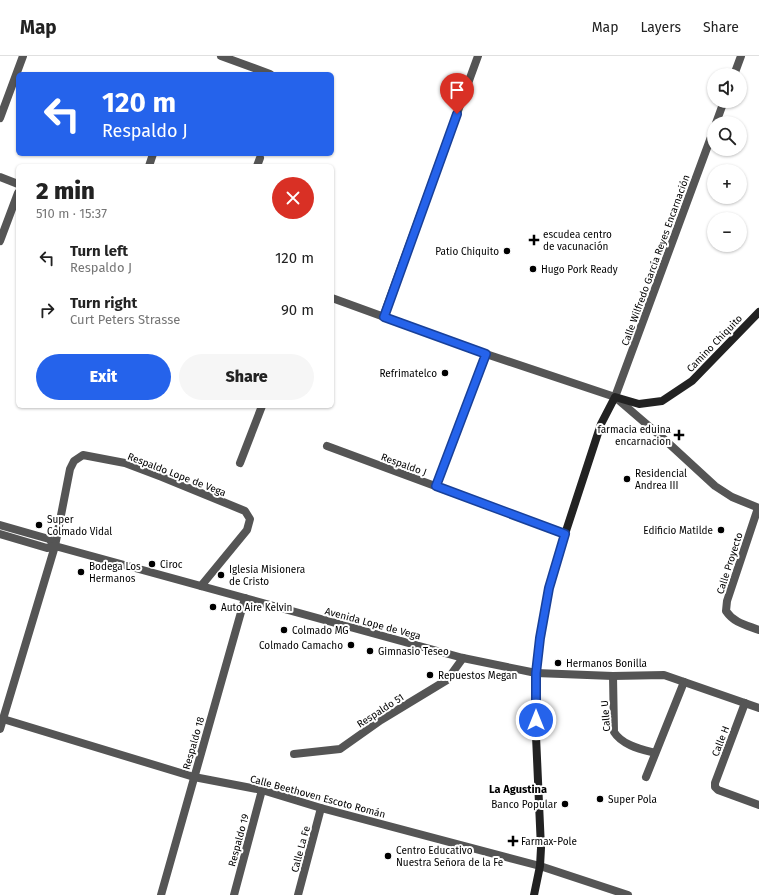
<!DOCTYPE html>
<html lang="en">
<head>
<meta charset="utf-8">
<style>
  body { margin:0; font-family:"Fira Sans",sans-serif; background:#f6f6f6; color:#222; height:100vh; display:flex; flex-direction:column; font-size:15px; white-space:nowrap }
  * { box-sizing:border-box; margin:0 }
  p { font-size:13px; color:#767676 }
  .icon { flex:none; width:22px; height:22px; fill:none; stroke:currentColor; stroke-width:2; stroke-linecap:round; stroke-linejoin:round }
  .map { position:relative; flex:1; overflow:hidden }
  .details { position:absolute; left:16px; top:108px; width:318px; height:244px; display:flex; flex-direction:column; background:#fff; border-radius:6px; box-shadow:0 1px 3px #0004 }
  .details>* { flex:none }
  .top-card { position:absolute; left:16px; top:16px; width:318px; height:84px; border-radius:6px; box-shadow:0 1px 3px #0004; background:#2563eb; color:#fff; overflow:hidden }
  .buttons { position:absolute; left:707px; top:12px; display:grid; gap:8px }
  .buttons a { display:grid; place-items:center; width:40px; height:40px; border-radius:50%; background:#fff; box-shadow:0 1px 3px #0004; font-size:20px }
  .pin { position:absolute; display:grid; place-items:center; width:34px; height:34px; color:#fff; margin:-41px -17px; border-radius:50% 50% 50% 0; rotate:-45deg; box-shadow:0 0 4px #0007 }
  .pin .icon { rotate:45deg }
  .me { position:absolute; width:44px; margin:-22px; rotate:0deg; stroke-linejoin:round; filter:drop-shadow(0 0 3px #0008) }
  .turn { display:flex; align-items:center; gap:14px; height:84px; padding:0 20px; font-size:18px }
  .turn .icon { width:52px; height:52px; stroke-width:2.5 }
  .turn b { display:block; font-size:28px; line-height:34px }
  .round { display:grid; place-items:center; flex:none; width:42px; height:42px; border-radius:21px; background:#f6f6f6 }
  .headline { display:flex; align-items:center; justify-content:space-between; height:68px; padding:0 20px }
  h1 { font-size:24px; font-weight:800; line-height:30px }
  .cta { display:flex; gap:8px; margin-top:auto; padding:8px 20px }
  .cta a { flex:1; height:46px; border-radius:24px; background:#2563eb; color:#fff; font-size:16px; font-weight:800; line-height:46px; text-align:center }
  .cta a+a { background:#f6f6f6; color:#222 }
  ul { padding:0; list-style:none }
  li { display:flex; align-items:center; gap:12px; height:52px; padding:0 20px }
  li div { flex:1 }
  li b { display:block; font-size:15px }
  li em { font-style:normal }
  header { display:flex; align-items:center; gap:24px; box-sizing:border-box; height:56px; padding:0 20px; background:#fff; border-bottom:1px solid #e0e0e0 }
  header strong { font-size:19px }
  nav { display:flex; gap:22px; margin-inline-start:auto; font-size:14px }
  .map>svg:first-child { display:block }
</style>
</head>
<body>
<header>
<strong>Map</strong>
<nav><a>Map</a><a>Layers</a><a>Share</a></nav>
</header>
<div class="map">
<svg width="759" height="839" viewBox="0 0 759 839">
  <rect width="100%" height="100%" fill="#fff"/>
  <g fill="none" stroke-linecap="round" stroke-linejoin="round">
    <!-- minor -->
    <g stroke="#555" stroke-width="8">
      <path d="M221,0L270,18"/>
      <path d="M734,19L741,0"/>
      <path d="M0,62L23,0"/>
      <path d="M716,67L724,45"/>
      <path d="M149,110L153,98"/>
      <path d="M257,110L260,102"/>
      <path d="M0,121L18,128"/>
      <path d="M0,185L18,137"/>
      <path d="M332,242L486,298L615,341L665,384L715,430L732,441L759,452"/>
      <path d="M383,261L478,0"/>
      <path d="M615,341L714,73"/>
      <path d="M327,390L565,478"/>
      <path d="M240,407L262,350"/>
      <path d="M436,430L486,298"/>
      <path d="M758,452L727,545L726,555C734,567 746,569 759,574"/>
      <path d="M536,617L613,620L664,619L759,652"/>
      <path d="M613,620L614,676C622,689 640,693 655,697"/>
      <path d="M745,647L715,727V731L718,734L759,749"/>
      <path d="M3,663L194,721L262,734L321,752L540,810L628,839"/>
      <path d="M0,673L55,490L70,413L74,405L83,399L125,407L162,421L245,455L250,463L247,474L201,530"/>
      <path d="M294,698L340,693L381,664L447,624L463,602"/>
      <path d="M646,721L684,626"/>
      <path d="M161,839L245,542"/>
      <path d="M234,839L262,734"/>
      <path d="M298,839L321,752"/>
    </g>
    <!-- tertiary -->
    <g stroke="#555" stroke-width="8">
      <path d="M0,469L49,483L55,490"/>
      <path d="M0,478L47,492L55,490L463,602L536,617"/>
    </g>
    <!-- secondary -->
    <path stroke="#222" stroke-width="8" d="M534,839L540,810L541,792L536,680V617L540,581L549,532L565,478L601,368L615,341L639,348L662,345L692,325L759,256"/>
  </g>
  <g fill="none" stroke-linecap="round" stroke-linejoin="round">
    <!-- route casing -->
    <g stroke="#184099" stroke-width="10">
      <path id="route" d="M457,58L384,261L486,298L436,430L565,478L549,532L540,582L536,617V664"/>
    </g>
    <!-- route -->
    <use href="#route" stroke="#2563eb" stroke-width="7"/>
  </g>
  <!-- markers -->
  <g fill="#000" stroke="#fff" stroke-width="1.5">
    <path d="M532 178h4v4h4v4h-4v4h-4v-4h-4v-4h4z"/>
    <circle cx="507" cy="195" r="4"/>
    <circle cx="533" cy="213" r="4"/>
    <circle cx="445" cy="317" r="4"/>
    <path d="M677 373h4v4h4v4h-4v4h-4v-4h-4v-4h4z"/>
    <circle cx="627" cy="423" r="4"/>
    <circle cx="39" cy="469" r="4"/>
    <circle cx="721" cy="474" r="4"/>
    <circle cx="152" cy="508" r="4"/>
    <circle cx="81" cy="516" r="4"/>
    <circle cx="221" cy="519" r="4"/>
    <circle cx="213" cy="551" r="4"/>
    <circle cx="284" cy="574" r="4"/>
    <circle cx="351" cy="589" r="4"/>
    <circle cx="370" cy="595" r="4"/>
    <circle cx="558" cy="607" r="4"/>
    <circle cx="430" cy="619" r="4"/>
    <circle cx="600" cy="743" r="4"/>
    <circle cx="565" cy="748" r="4"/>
    <path d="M511 779h4v4h4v4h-4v4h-4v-4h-4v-4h4z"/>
    <circle cx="388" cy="800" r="4"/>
  </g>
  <g text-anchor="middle" stroke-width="4" stroke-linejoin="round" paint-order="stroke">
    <!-- poi labels -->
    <g font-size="10" fill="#000" stroke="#fff" text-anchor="start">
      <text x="543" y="182">escudea centro<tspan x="543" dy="12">de vacunación</tspan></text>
      <text x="499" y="199" text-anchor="end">Patio Chiquito</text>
      <text x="541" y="217">Hugo Pork Ready</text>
      <text x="437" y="321" text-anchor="end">Refrimatelco</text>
      <text x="671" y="377" text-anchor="end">farmacia eduina<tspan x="671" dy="12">encarnacion</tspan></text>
      <text x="635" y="421">Residencial<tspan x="635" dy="12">Andrea III</tspan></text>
      <text x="47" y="467">Super<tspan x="47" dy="12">Colmado Vidal</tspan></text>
      <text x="713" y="478" text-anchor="end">Edificio Matilde</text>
      <text x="160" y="512">Ciroc</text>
      <text x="89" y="514">Bodega Los<tspan x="89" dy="12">Hermanos</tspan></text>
      <text x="229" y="517">Iglesia Misionera<tspan x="229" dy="12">de Cristo</tspan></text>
      <text x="221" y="555">Auto Aire Kelvin</text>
      <text x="292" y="578">Colmado MG</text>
      <text x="343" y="593" text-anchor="end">Colmado Camacho</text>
      <text x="378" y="599">Gimnasio Teseo</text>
      <text x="566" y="611">Hermanos Bonilla</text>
      <text x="438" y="623">Repuestos Megan</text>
      <text x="608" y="747">Super Pola</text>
      <text x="557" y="752" text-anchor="end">Banco Popular</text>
      <text x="521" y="789">Farmax-Pole</text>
      <text x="396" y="798">Centro Educativo<tspan x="396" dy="12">Nuestra Señora de la Fe</tspan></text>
    </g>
    <!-- street labels -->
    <g font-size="10" fill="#000" stroke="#fff">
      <text transform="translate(655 204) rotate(-70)" y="4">Calle Wilfredo García Reyes Encarnación</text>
      <text transform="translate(714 287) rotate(-46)" y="4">Camino Chiquito</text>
      <text transform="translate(404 408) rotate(20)" y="4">Respaldo J</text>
      <text transform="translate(177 418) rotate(21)" y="4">Respaldo Lope de Vega</text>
      <text transform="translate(729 507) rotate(-72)" y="4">Calle Proyecto</text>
      <text transform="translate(373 567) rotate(15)" y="4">Avenida Lope de Vega</text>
      <text transform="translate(380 654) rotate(-33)" y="4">Respaldo 51</text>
      <text transform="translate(605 660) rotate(-95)" y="4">Calle U</text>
      <text transform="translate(720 685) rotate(-69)" y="4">Calle H</text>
      <text transform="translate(193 687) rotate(-74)" y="4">Respaldo 18</text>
      <text transform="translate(318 740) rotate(15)" y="4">Calle Beethoven Escoto Román</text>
      <text transform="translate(238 784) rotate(-75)" y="4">Respaldo 19</text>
      <text transform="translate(300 793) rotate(-75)" y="4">Calle La Fe</text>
    </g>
    <!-- neighbourhood labels -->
    <g font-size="11" font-weight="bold" fill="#000" stroke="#fff">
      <text x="518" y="737">La Agustina</text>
    </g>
  </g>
</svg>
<div class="buttons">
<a><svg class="icon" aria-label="sound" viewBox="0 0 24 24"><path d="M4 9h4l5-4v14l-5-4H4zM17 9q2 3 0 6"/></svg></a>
<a><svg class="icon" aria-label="search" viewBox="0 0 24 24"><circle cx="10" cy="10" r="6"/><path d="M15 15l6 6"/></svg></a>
<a>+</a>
<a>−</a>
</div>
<div class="pin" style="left:457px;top:58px;background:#d93025"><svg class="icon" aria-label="arrive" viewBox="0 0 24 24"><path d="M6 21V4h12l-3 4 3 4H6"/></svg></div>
<svg class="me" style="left:536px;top:664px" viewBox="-20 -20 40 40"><circle r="17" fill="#2563eb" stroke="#fff" stroke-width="3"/><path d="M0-11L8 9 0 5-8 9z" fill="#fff"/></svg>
<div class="top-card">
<div class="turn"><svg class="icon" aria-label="left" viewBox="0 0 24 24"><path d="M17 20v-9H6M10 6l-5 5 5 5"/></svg><div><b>120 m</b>Respaldo J</div></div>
</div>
<section class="details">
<div class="headline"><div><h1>2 min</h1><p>510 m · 15:37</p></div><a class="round" style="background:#d93025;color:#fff"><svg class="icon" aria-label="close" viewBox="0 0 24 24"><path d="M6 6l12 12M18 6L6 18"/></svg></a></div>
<ul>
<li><svg class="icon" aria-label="left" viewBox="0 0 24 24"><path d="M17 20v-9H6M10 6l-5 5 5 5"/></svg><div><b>Turn left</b><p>Respaldo J</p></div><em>120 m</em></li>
<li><svg class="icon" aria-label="right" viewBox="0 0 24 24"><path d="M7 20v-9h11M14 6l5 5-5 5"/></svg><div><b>Turn right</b><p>Curt Peters Strasse</p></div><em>90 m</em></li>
</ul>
<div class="cta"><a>Exit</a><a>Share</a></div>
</section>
</div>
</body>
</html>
